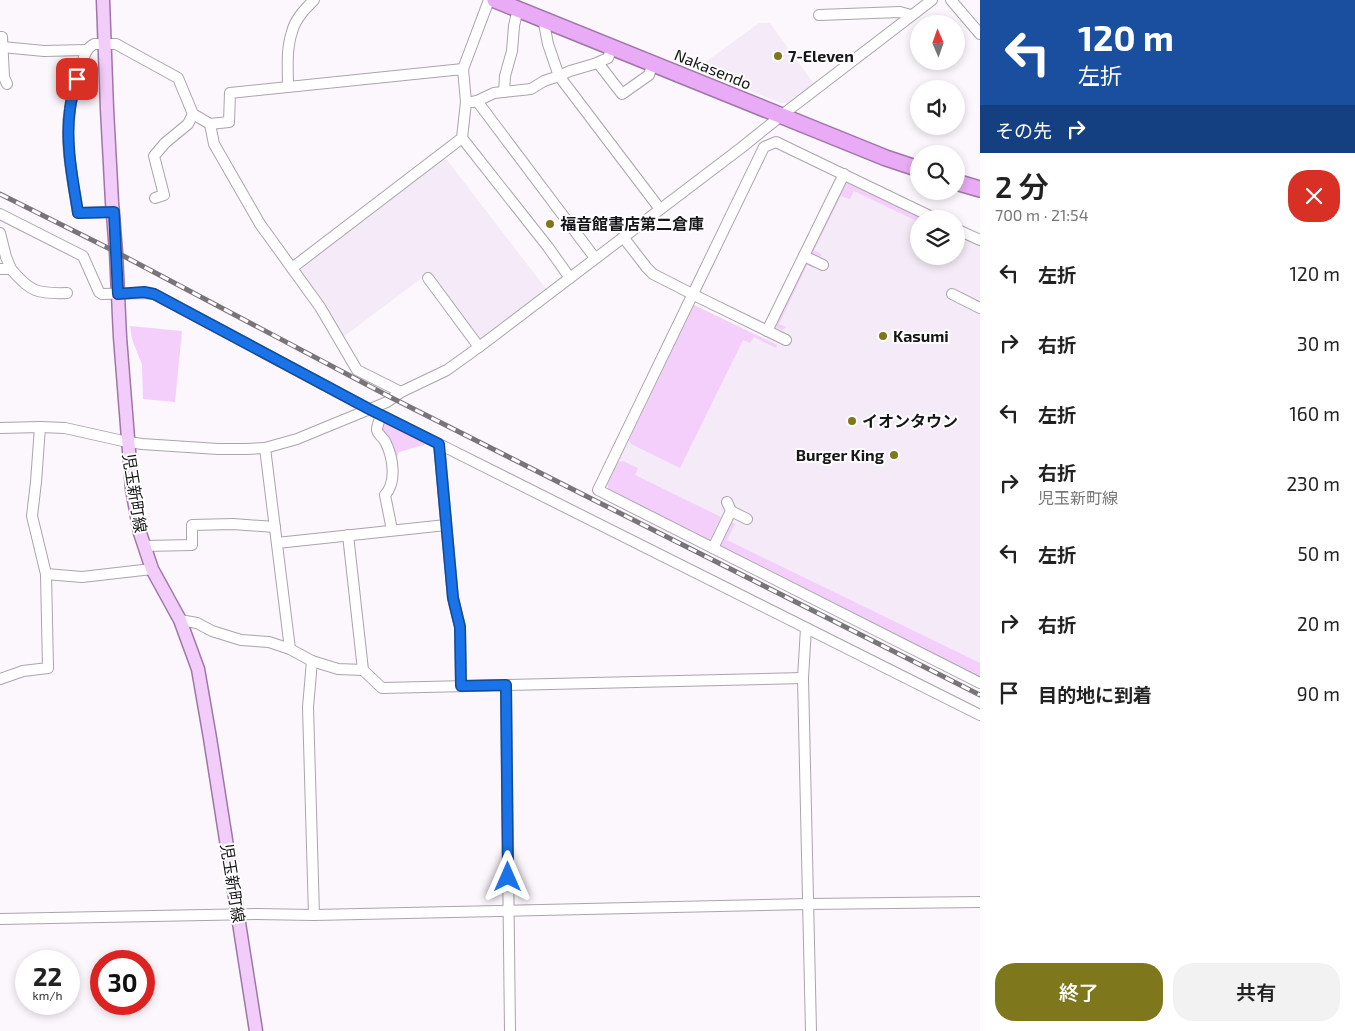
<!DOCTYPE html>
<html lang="ja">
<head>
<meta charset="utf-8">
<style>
  body { margin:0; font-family:"Exo 2","Noto Sans JP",sans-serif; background:#f2f2f2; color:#222; height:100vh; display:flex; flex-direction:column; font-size:19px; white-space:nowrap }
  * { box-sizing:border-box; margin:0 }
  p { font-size:16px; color:#767676 }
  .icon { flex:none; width:28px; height:28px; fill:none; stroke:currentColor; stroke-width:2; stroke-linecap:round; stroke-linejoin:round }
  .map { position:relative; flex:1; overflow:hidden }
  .drawer { display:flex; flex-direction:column; background:#fff; width:375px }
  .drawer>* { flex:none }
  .top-card { background:#1a4fa0; color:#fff; overflow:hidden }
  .needle { width:32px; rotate:358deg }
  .buttons { position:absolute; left:910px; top:15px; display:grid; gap:10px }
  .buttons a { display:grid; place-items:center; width:55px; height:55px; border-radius:50%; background:#fff; box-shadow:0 2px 8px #0003; font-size:25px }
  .speed { position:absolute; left:15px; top:950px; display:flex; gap:10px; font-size:25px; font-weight:700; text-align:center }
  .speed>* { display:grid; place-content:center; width:65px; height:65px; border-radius:50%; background:#fff; box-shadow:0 2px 8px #0003; line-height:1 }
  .speed small { font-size:12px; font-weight:400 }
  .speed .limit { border:8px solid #d22; background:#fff; color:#111 }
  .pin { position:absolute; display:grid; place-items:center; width:42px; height:42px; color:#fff; margin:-21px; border-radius:10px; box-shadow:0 2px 8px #0006 }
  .me { position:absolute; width:55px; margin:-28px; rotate:0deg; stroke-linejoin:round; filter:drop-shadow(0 0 4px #0008) }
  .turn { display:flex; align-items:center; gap:18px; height:105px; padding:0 15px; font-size:22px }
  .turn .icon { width:65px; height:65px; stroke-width:2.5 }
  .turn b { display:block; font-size:35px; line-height:42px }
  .then { display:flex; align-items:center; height:48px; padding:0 15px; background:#0003; gap:10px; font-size:19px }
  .round { display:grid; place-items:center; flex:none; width:52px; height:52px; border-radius:20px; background:#f2f2f2 }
  .summary { display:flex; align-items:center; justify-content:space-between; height:85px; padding:0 15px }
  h1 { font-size:30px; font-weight:600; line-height:38px }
  .action { display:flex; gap:10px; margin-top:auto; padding:10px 15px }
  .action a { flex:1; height:58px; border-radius:20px; background:#7f771b; color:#fff; font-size:20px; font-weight:600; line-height:58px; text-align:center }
  .action a+a { background:#f2f2f2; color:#222 }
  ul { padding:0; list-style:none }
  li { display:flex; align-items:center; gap:15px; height:70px; padding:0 15px }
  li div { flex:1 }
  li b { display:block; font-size:19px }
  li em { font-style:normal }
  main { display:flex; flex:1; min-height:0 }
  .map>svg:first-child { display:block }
</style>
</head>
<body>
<main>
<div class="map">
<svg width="980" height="1031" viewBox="0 0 980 1031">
  <rect width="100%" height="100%" fill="#fcf7fd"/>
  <!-- built -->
  <g fill="#f5eaf7">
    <path d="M759,23H770L814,84L791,102L781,103L696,69Z"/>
    <path d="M442,157L447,160L547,290L481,340L430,272L343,337L299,273V266Z"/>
    <path d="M844,180L919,219V256H956V234L980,245V677L609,491L607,484L694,305L766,339Z"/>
  </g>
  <!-- green -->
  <g fill="#f4cffb">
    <path d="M844,180L925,219H919V222L854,191L850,199L841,196L814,250L821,254L820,258L809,252Z"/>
    <path d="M805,261L816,266L814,268L807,265L779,324L786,327L782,330L773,326Z"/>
    <path d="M694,305L777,345L776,348L754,337L750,343L743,340L680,468L631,444L629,440Z"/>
    <path d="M130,326L182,331L175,402L143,399L142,365L132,339Z"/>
    <path d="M381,415L434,442L399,452L392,468L378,428Z"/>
    <path d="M623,461L638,468L635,475L721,517L710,540H707L609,491L607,484L618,462Z"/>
    <path d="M732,522L735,524L727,540L980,663V677L722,548L721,545Z"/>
  </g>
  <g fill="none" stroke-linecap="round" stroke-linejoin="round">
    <!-- minor casing -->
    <g stroke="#aaa5ab" stroke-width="12">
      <g id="minor">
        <path d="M951,0L980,34"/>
        <path d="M819,15L900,12L911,15"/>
        <path d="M543,18L548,44L559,76L660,209"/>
        <path d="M0,37H2L4,77L7,84"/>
        <path d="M2,47L44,51L86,50"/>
        <path d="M598,63L622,94L649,75L653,63"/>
        <path d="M463,69L489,0"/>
        <path d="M288,87C288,69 286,49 292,32C295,19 305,9 314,0"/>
        <path d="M504,92L505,76L512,51L514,26L516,17L519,9"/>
        <path d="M477,101L595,258"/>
        <path d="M472,102L477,101L494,93L531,89L544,81L559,76L570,71L594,64L608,58L612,47"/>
        <path d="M210,124L229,122L230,93L463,69L466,102L462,138L548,247L570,278"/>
        <path d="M155,198L164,195L154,156L165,143L188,124L193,114"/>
        <path d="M114,212L78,213C73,180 64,142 70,108C72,94 77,80 81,67C84,58 85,49 94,44H116L178,78L193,114L210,124L214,144L260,224L320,307L357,370L401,392"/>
        <path d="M0,214L83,256L99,292L102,294L144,293L154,294L369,409L439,444"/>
        <path d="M936,219L776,142L764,147L598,490L980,683"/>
        <path d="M956,229L980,240"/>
        <path d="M0,233L6,257L11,269"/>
        <path d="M623,237L647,268L653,274L700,298L786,340"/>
        <path d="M804,256L823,265"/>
        <path d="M292,268L462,138"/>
        <path d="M0,269H11C30,292 38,294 67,293"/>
        <path d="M428,278L479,347"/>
        <path d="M952,294L980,308"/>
        <path d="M767,331L844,174"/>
        <path d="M381,415C380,419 377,425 377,430C378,435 384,438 386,443C393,458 397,482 385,495L392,530"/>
        <path d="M0,428L40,427L65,428L123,441L142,444L218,449H246L265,448L297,439L387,402L401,392L447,370L479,347L741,148L782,115L932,0"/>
        <path d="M265,448L290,649"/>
        <path d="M731,511L747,519"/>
        <path d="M348,535L363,670"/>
        <path d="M277,543L446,525"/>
        <path d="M144,546L192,545V525L233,524L275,527"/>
        <path d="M713,548L731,511L727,502"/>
        <path d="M46,574L82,577L152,569"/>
        <path d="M180,620L197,623L212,631L241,640L269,642L290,649L312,661L338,669L363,670L382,688L803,678"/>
        <path d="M806,628L803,678L811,1031"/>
        <path d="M312,661L308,707L314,915"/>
        <path d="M0,679L23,671L48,668L46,574L32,516L36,482L40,427"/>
        <path d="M506,685L510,1031"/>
        <path d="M461,686L460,627L453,598L439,444L980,715"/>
        <path d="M0,919L256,914L314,915L808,904L980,902"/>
      </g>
    </g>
    <!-- major casing -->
    <g stroke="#9f76a7" stroke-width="15">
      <path id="major" d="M103,0L107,109L112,202L116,252L120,337L132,489L140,533L152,569L180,620L198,669L210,738L256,1031"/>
    </g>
    <!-- highway casing -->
    <g stroke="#9f76a7" stroke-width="18">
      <g id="highway">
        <path d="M495,0L886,158L919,169"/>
        <path d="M956,182L980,189"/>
      </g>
    </g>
    <!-- minor -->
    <use href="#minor" stroke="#fff" stroke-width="10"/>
    <!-- major -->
    <use href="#major" stroke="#f2cdf9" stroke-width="12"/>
    <!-- highway -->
    <use href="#highway" stroke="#e9abf5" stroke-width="15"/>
    <!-- rail casing -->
    <g stroke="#787579" stroke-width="5">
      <path id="rail" d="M0,194L116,252L392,398L980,695"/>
    </g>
    <!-- rail -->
    <use href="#rail" stroke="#fff" stroke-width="3" stroke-dasharray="9" stroke-linecap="butt"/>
  </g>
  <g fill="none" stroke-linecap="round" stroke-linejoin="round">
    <!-- route casing -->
    <g stroke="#114b97" stroke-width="12">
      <path id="route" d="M77,79C74,89 71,99 70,109C65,144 73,180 78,213L114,212L118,294L144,292L154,294L369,409L439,444L453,598L460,627L461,686L506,685L508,877"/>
    </g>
    <!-- route -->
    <use href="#route" stroke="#1a73e8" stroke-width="9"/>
  </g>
  <!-- markers -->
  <g fill="#7f771b" stroke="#fff" stroke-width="2">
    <circle cx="778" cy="56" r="5"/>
    <circle cx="550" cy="224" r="5"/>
    <circle cx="883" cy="336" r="5"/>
    <circle cx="852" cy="421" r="5"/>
    <circle cx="894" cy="455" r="5"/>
  </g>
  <g text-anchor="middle" stroke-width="4" stroke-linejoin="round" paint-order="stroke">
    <!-- poi labels -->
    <g font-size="16" font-weight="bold" fill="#161517" stroke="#fff" text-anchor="start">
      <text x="788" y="62">7-Eleven</text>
      <text x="560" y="230">福音館書店第二倉庫</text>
      <text x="893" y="342">Kasumi</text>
      <text x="862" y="427">イオンタウン</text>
      <text x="884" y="461" text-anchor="end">Burger King</text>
    </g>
    <!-- street labels -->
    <g font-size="16" fill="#161517" stroke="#fff">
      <text transform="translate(713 69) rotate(22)" y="6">Nakasendo</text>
      <text transform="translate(135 493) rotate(81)" y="6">児玉新町線</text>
      <text transform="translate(233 883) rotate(81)" y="6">児玉新町線</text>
    </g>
  </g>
</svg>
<div class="buttons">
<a><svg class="needle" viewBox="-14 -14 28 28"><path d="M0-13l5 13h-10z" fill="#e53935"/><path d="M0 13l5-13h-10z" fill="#767676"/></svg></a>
<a><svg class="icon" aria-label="sound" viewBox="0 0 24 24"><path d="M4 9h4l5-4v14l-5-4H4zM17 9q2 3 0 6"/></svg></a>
<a><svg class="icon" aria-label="search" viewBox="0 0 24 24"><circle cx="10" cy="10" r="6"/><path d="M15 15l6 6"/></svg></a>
<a><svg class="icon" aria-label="layers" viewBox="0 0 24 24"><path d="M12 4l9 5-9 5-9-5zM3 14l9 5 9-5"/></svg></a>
</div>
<div class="speed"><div>22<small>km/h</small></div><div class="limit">30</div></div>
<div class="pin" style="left:77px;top:79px;background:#d93025"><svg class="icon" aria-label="arrive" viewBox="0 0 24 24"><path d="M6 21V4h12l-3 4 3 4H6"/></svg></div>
<svg class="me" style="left:508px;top:877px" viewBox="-20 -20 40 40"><path d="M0-17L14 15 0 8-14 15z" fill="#1a73e8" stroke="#fff" stroke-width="4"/></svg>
</div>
<section class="drawer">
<div class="top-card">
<div class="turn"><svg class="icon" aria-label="left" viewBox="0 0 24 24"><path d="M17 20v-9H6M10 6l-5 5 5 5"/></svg><div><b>120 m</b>左折</div></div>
<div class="then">その先<svg class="icon" aria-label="right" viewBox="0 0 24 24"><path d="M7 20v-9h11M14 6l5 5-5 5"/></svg></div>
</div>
<div class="summary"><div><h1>2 分</h1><p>700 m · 21:54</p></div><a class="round" style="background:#d93025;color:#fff"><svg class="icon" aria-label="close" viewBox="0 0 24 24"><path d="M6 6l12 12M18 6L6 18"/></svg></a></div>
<ul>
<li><svg class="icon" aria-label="left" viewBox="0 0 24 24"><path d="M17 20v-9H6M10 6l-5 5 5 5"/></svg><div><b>左折</b></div><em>120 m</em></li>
<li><svg class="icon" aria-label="right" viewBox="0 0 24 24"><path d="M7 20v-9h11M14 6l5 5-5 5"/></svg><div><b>右折</b></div><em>30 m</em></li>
<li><svg class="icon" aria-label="left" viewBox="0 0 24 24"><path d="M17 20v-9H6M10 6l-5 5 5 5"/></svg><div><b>左折</b></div><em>160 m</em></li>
<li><svg class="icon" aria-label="right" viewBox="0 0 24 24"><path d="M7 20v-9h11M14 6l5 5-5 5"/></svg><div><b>右折</b><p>児玉新町線</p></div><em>230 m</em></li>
<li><svg class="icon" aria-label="left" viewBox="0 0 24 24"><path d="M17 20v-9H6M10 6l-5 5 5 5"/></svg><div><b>左折</b></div><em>50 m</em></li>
<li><svg class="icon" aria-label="right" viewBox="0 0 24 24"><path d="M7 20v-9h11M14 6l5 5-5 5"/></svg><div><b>右折</b></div><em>20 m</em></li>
<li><svg class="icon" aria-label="arrive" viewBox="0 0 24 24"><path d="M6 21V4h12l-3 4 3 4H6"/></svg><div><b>目的地に到着</b></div><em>90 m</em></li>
</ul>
<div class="action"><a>終了</a><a>共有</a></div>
</section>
</main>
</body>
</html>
